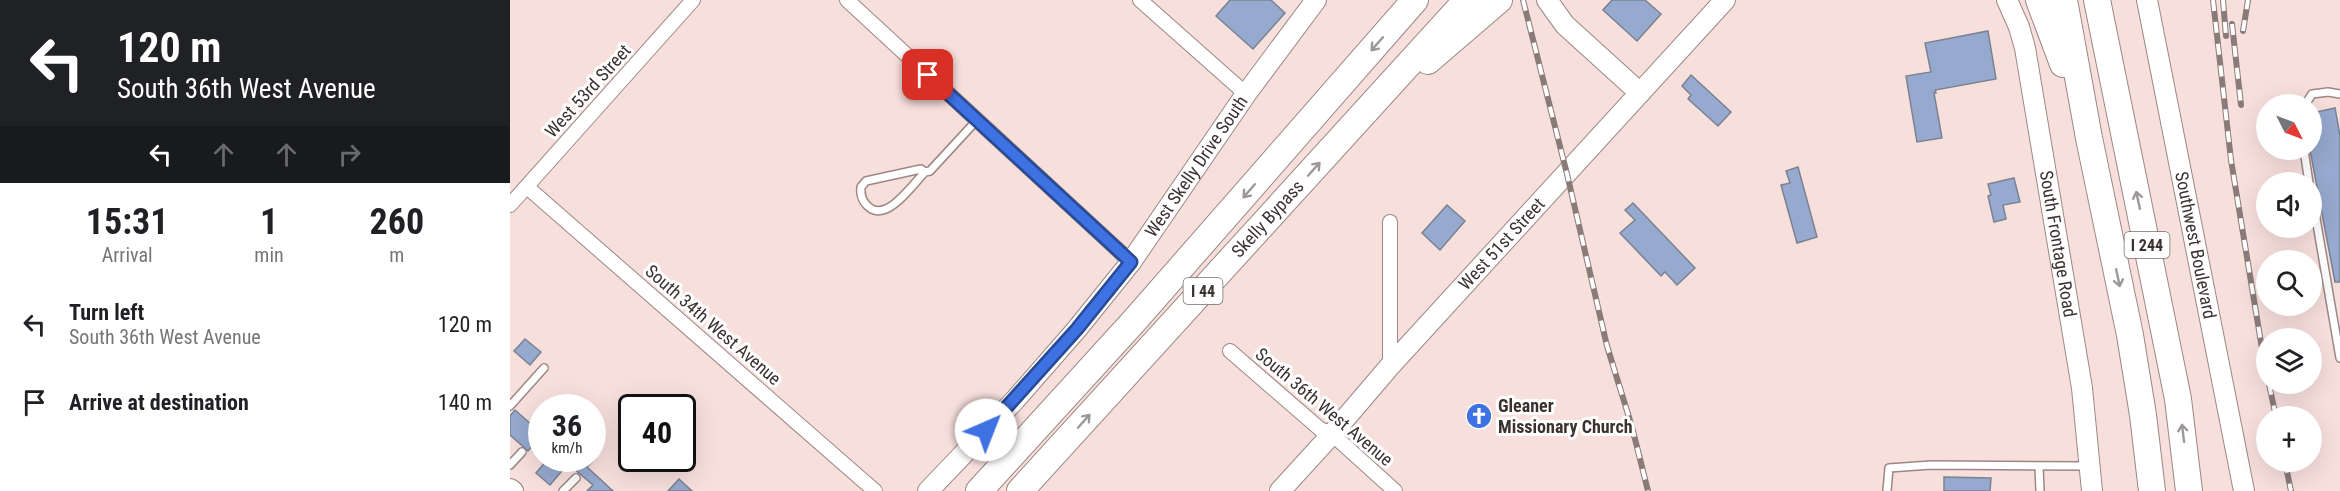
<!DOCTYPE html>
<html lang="en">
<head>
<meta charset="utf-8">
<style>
  body { margin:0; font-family:"Roboto Condensed",sans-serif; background:#f2f2f2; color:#202124; height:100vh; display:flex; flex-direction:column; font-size:22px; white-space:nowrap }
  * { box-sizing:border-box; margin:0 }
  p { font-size:20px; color:#757577 }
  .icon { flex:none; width:33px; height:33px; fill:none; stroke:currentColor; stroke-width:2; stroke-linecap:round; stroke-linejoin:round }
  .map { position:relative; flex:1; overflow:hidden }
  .sheet { display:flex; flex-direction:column; background:#fff; width:510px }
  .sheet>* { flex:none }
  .top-card { background:#202124; color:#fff; overflow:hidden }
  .needle { width:39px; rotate:132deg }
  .fabs { position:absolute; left:1746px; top:94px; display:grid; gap:12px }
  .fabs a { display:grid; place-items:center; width:66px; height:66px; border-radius:50%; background:#fff; box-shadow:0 6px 24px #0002; font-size:30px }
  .speed { position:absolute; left:18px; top:394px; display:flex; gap:12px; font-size:30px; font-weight:700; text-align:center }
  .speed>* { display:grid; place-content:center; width:78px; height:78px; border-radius:50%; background:#fff; box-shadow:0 6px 24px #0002; line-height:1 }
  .speed small { font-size:15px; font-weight:400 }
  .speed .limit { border:3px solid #111; border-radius:9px; background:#fff; color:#111 }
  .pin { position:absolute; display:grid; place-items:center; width:51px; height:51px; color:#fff; margin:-26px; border-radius:12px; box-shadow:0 3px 9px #0006 }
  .me { position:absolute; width:66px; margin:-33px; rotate:44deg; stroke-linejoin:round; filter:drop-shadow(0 0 4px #0008) }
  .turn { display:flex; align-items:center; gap:21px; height:126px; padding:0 18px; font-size:27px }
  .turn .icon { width:78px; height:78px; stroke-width:2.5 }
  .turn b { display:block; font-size:42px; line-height:51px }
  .lanes { display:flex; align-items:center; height:57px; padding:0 18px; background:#0003; justify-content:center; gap:30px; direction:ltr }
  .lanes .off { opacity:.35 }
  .eta { display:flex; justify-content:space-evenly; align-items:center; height:102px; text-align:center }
  .eta b { font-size:36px; font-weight:700; line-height:42px }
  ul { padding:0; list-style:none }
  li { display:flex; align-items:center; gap:18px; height:78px; padding:0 18px }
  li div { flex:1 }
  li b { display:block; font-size:22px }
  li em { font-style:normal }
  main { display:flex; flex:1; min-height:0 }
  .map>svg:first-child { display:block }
</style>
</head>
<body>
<main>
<section class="sheet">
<div class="top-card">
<div class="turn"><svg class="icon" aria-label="left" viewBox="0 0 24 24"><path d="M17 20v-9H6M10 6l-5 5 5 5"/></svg><div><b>120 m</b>South 36th West Avenue</div></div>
<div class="lanes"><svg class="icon" aria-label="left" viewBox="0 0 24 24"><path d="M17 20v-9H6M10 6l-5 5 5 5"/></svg><svg class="icon off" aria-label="ahead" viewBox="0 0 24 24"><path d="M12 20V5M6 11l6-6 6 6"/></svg><svg class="icon off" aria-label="ahead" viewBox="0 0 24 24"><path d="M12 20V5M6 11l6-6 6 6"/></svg><svg class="icon off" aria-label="right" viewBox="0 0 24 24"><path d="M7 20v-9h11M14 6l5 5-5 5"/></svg></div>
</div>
<div class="eta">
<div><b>15:31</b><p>Arrival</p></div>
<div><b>1</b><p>min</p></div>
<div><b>260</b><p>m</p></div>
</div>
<ul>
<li><svg class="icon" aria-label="left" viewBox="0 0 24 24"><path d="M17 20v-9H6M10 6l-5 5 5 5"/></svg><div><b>Turn left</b><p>South 36th West Avenue</p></div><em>120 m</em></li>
<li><svg class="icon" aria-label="arrive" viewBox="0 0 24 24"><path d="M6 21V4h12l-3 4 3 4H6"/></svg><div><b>Arrive at destination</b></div><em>140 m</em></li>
</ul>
</section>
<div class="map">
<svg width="1830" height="491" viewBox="0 0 1830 491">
  <rect width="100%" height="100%" fill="#f7dfdc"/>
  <!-- building -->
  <g fill="#96a9ce" stroke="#7a8292" stroke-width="1.5">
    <path d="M720,0H761L775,13L743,49L706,16Z"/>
    <path d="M1102,0H1135L1151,14L1127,41L1093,10Z"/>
    <path d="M1478,31L1486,79L1425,90L1426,93H1424L1432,138L1407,142L1396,76L1421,72L1415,43Z"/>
    <path d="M1181,75L1221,112L1208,126L1178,99L1181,95L1172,86Z"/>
    <path d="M1825,108L1830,135V282H1825L1800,150H1802V113Z"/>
    <path d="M1288,167L1307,237L1287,243L1271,185L1280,183L1276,171Z"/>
    <path d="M1504,178L1510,202L1493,205L1496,219L1484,222L1478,196L1481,195L1478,184Z"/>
    <path d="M1123,203L1185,268L1167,285L1155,272L1151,276L1110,233L1125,220L1115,210Z"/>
    <path d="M937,205L955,221L930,250L912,233Z"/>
    <path d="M15,339L31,352L20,365L4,351Z"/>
    <path d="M5,410L22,425L26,420L32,424V435L18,451L0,435V416Z"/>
    <path d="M38,459H62L40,485L26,473Z"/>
    <path d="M71,459H85L77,467L103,491H77L83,485L63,468Z"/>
    <path d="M1434,477L1481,478L1480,491H1434Z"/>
    <path d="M169,479L182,491H158Z"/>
  </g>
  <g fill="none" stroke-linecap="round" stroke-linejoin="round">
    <!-- lane casing -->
    <g stroke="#9c8784" stroke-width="10">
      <g id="lane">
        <path d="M1795,105L1802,94L1818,92L1830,94"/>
        <path d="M1794,150L1799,183"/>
        <path d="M415,172L411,169L356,181L351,187C350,195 353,203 360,208C378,221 403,184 415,172L420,171L467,120"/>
        <path d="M1802,195L1830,358"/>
        <path d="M0,406L34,368"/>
        <path d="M0,465L12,452"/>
        <path d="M1529,467L1530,491"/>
        <path d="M53,491L66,478"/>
        <path d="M1377,491L1379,468L1421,465L1579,466"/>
      </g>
    </g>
    <!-- street casing -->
    <g stroke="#9c8784" stroke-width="16">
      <g id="street">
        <path d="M337,0L621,262"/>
        <path d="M630,0L736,94"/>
        <path d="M17,187L365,491"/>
        <path d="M0,205L183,0"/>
        <path d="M880,222V366"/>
        <path d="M720,351L810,429L822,434L885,491"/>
      </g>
    </g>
    <!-- secondary casing -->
    <g stroke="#9c8784" stroke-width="22">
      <g id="secondary">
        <path d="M1037,0L1055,25L1130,93"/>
        <path id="s1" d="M1497,0L1509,27L1515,48L1572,388L1582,491"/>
        <path id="s2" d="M1637,0L1734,491"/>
        <path d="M0,489L3,491"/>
        <path id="s3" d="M418,491L505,400L567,329L621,262L736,94L806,0"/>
        <path id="s4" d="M770,491L822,434L880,366L1215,0"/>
      </g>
    </g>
    <!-- highway casing -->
    <g stroke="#9c8784" stroke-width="28">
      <g id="highway">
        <path d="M1529,0L1553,64"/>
        <path d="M1554,0L1579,138L1620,335L1633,415L1642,491"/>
        <path d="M1587,0L1668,399L1679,491"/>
        <path d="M918,61L989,0"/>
        <path d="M469,491L625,320L905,0"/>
        <path id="s5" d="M510,491L957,0"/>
      </g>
    </g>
    <!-- lane -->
    <use href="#lane" stroke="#fff" stroke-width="7"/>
    <!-- street -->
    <use href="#street" stroke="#fff" stroke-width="14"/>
    <!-- secondary -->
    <use href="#secondary" stroke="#fff" stroke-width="20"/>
    <!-- highway -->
    <use href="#highway" stroke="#fff" stroke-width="26"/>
    <!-- rail casing -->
    <g stroke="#8a7b79" stroke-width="6">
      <g id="rail">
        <path d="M1013,0L1057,174L1097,346L1122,427L1138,491"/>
        <path d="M1703,0L1721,160L1756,373"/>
        <path d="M1713,0L1716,36"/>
        <path d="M1722,24L1731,105"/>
        <path d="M1733,31L1738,0"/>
        <path d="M1759,384L1766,417"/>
        <path d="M1775,462L1781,491"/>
      </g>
    </g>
    <!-- rail -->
    <use href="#rail" stroke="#fff" stroke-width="4" stroke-dasharray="11" stroke-linecap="butt"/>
  </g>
  <!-- one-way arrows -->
  <defs><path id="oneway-shaft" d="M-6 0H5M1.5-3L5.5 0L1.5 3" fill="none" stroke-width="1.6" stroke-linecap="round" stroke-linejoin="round" transform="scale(1.5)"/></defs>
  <g stroke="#9c9898">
    <use href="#oneway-shaft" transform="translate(867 44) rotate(131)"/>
    <use href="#oneway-shaft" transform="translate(804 169) rotate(-48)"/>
    <use href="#oneway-shaft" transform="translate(739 191) rotate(131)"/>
    <use href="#oneway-shaft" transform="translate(1628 200) rotate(-102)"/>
    <use href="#oneway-shaft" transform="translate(1608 278) rotate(78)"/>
    <use href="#oneway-shaft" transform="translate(574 421) rotate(-48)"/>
    <use href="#oneway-shaft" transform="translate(1673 433) rotate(-97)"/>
  </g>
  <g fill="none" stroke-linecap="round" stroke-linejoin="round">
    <!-- route casing -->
    <g stroke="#284993" stroke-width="15">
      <path id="route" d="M418,75L621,262L567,329L476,430"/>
    </g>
    <!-- route -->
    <use href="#route" stroke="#3e71e2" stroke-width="10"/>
  </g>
  <!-- icons -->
  <defs>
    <g id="church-disc" transform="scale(1.35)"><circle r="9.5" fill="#3e71e2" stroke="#fff"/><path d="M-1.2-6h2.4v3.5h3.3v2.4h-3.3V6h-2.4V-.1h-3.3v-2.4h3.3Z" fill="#fff"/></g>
  </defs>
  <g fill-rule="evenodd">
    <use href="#church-disc" x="969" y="416"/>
  </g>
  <g text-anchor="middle" stroke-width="6" stroke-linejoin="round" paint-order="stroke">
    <!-- shield labels -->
    <g fill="#fff" stroke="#756f6e" stroke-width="1.5">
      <rect x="1614.5" y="232" width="45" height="26" rx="4.5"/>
      <rect x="673.5" y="278" width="39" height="26" rx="4.5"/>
    </g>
    <g font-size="16" font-weight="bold" fill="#3a3130">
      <text x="1637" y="251">I 244</text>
      <text x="693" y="297">I 44</text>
    </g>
    <!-- street labels -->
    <g font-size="18" fill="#3a3130" stroke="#fff">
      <text transform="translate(78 91) rotate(-48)" y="6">West 53rd Street</text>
      <text dy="6" stroke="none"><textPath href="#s3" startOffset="422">West Skelly Drive South</textPath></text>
      <text dy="6" stroke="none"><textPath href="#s5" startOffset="368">Skelly Bypass</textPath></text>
      <text dy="6" stroke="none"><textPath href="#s1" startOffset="250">South Frontage Road</textPath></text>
      <text dy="6" stroke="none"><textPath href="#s4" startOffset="332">West 51st Street</textPath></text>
      <text dy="6" stroke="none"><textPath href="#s2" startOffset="250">Southwest Boulevard</textPath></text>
      <text transform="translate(203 325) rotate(41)" y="6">South 34th West Avenue</text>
      <text transform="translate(814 407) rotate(40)" y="6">South 36th West Avenue</text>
    </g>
    <!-- poi labels -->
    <g font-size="18" font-weight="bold" fill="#3a3130" stroke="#fff" text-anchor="start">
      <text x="988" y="412">Gleaner<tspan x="988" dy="21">Missionary Church</tspan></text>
    </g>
  </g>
</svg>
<div class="fabs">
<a><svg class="needle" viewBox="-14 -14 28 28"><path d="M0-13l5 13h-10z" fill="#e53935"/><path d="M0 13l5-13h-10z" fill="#757577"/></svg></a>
<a><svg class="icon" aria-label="sound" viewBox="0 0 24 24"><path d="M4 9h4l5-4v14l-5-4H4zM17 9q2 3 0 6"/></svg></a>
<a><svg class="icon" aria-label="search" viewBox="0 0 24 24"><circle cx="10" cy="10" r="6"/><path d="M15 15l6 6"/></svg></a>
<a><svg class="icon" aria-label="layers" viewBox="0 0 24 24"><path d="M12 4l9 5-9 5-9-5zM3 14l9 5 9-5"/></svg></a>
<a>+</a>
</div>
<div class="speed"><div>36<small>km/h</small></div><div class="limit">40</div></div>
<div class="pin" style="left:418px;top:75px;background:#d93025"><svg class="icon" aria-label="arrive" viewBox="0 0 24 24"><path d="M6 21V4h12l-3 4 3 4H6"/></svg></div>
<svg class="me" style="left:476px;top:430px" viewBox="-20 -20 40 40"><circle r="19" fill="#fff"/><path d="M0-13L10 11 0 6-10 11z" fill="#3e71e2"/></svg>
</div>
</main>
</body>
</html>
